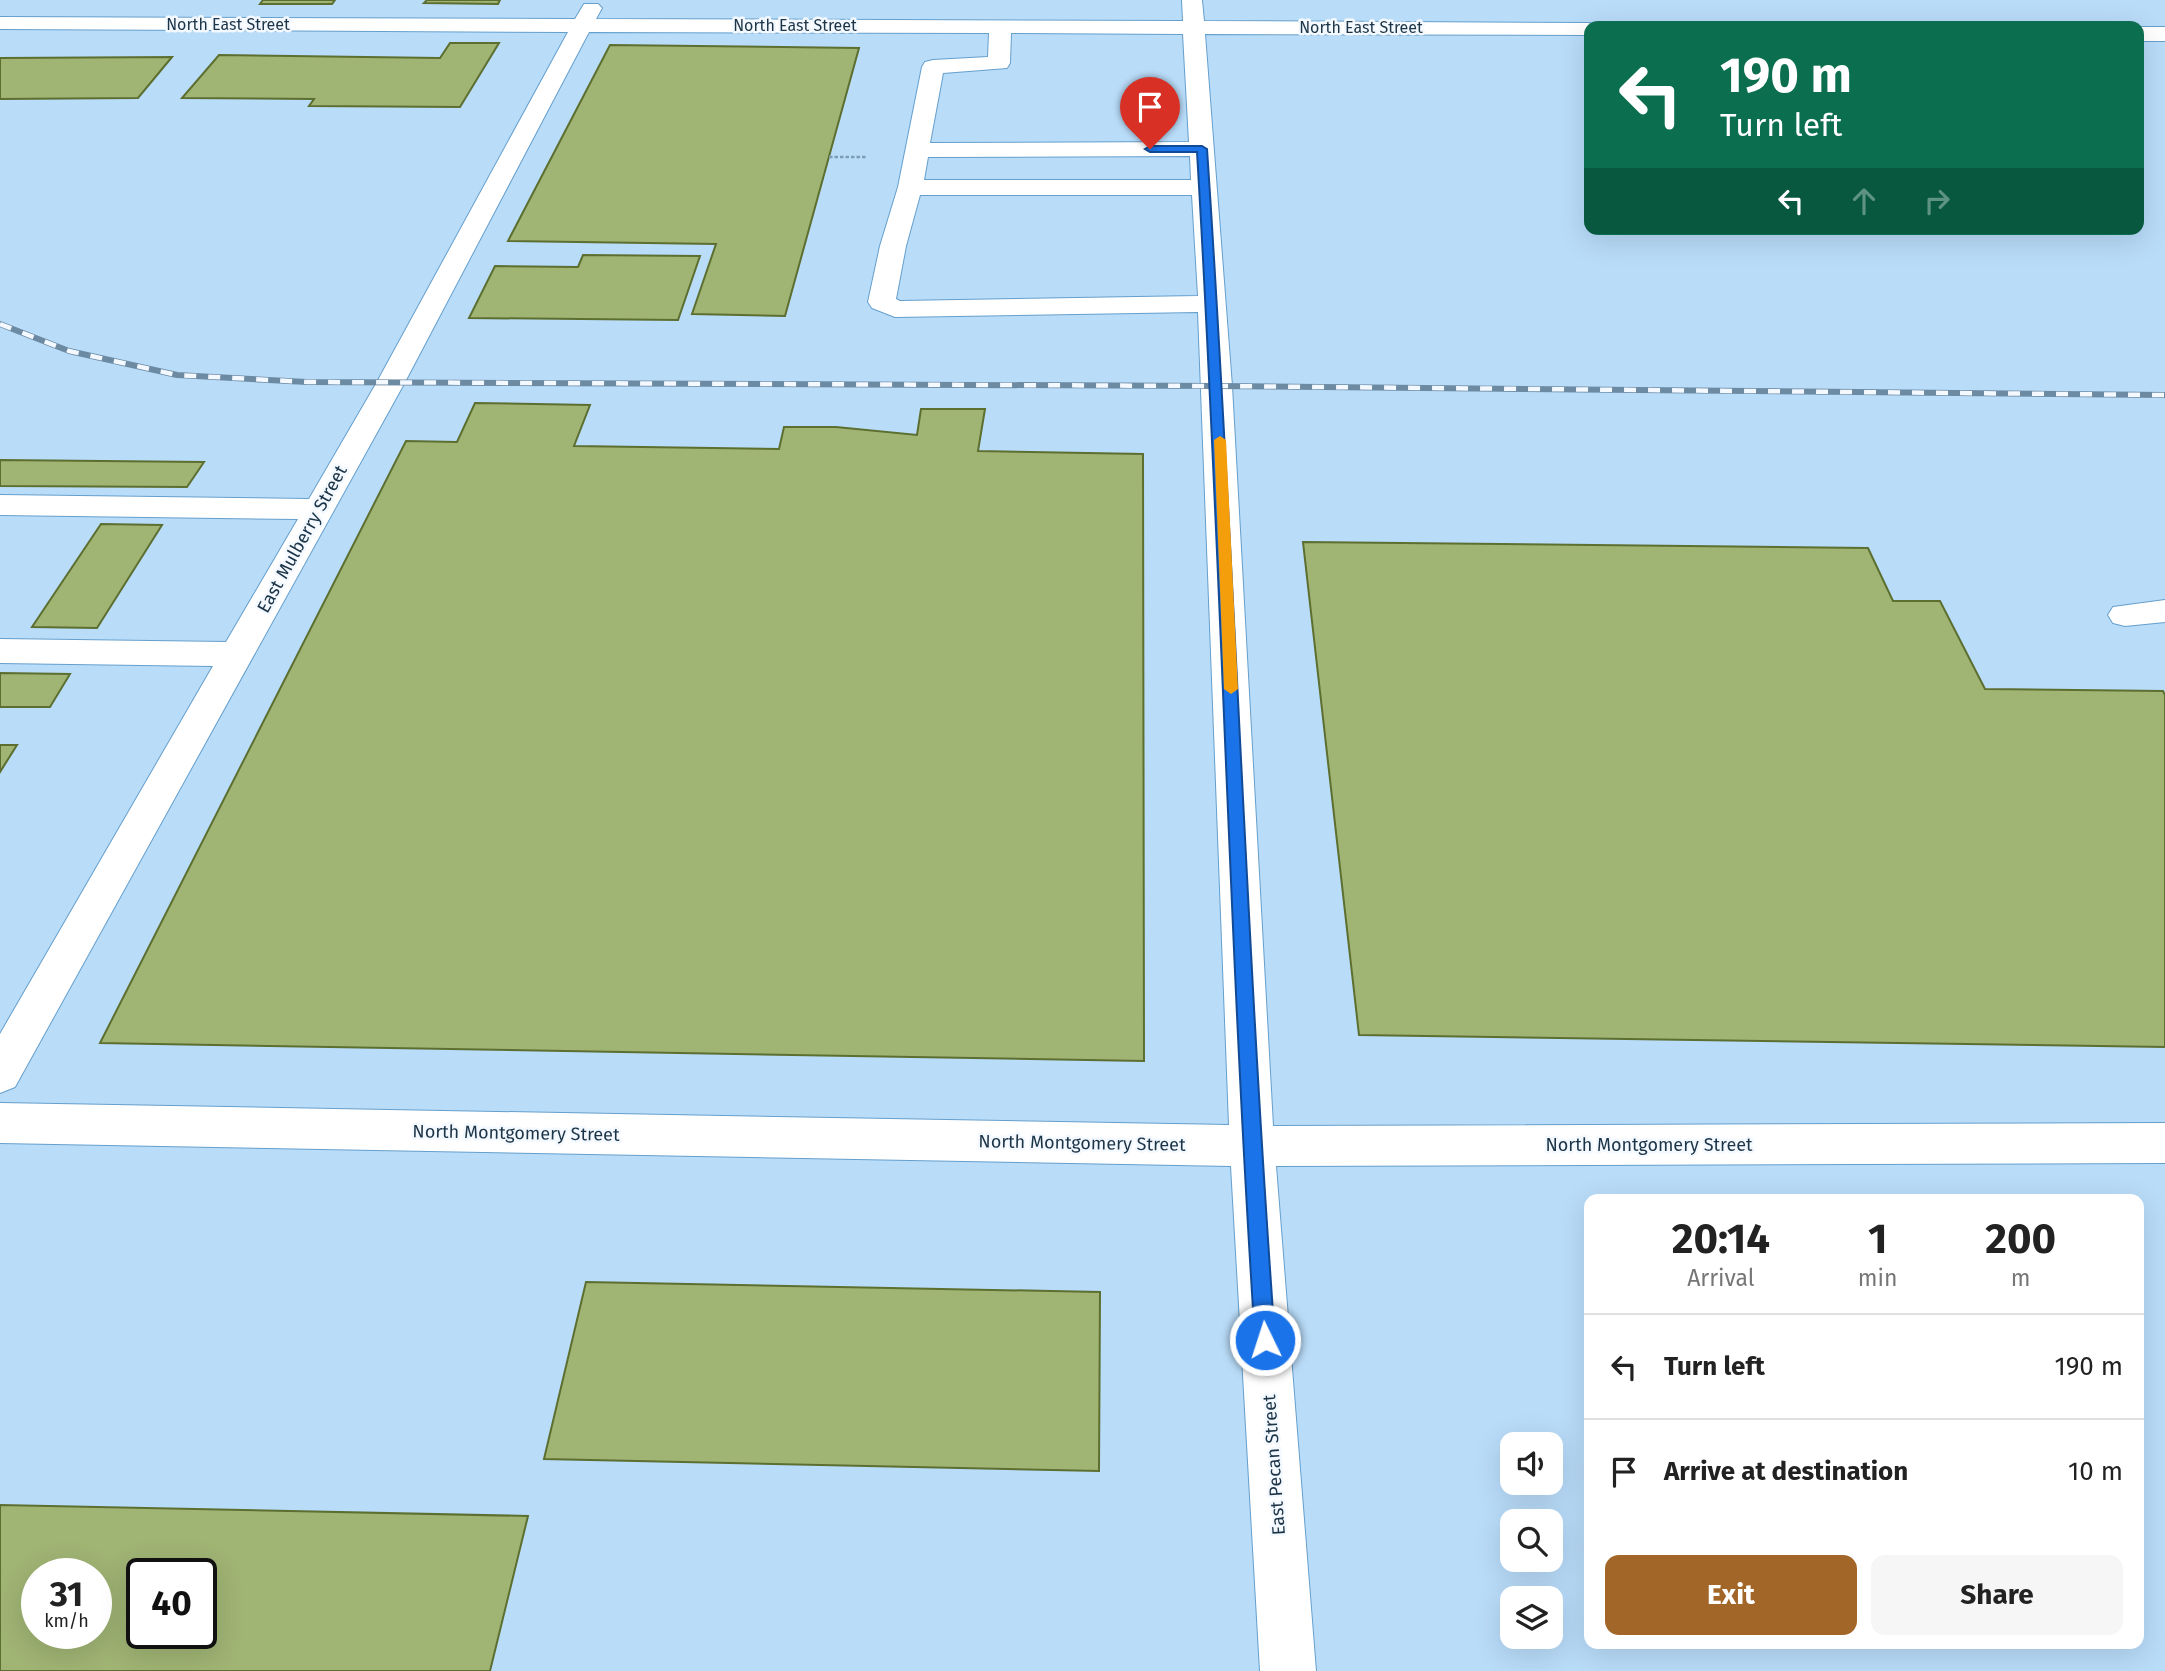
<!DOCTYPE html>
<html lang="en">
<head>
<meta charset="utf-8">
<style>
  body { margin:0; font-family:"Fira Sans",sans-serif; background:#f6f6f6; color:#222; height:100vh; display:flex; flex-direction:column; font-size:26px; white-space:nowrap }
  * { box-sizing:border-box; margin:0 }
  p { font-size:23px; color:#767676 }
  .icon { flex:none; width:38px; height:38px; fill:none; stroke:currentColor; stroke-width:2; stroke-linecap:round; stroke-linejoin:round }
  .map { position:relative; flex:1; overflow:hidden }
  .sheet { position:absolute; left:1584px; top:1194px; width:560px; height:455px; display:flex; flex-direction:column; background:#fff; border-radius:14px; box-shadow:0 7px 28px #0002 }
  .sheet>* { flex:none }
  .hud { position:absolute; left:1584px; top:21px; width:560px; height:214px; border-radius:14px; box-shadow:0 7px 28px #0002; background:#0b6e4f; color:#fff; overflow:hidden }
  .buttons { position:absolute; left:1500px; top:1432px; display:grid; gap:14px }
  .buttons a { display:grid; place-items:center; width:63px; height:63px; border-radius:14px; background:#fff; box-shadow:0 7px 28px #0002; font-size:35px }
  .speed { position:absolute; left:21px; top:1558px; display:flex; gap:14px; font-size:35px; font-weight:700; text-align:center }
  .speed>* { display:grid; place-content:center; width:91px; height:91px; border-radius:50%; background:#fff; box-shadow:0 7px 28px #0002; line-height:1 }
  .speed small { font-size:18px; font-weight:400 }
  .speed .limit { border:4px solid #111; border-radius:10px; background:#fff; color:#111 }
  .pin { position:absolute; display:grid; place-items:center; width:60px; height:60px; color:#fff; margin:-72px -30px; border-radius:50% 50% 50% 0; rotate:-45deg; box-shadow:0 0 7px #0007 }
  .pin .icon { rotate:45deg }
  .me { position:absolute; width:77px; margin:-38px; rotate:356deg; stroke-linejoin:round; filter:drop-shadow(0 0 5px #0008) }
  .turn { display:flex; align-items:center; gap:24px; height:147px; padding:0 21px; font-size:32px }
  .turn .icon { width:91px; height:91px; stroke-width:2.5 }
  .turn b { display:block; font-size:49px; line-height:60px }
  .lanes { display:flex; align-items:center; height:66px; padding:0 21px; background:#0003; justify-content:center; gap:35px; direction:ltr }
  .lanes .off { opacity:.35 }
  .eta { display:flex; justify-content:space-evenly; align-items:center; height:119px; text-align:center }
  .eta b { font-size:42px; font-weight:700; line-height:49px }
  .action { display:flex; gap:14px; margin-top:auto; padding:14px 21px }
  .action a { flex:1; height:80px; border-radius:14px; background:#a26628; color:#fff; font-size:28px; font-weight:700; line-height:80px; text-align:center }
  .action a+a { background:#f6f6f6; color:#222 }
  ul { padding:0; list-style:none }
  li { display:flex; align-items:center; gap:21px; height:105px; padding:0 21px; border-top:2px solid #e0e0e0 }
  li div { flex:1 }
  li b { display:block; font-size:26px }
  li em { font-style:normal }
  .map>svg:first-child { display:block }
</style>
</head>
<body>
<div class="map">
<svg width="2165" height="1671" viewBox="0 0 2165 1671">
  <rect width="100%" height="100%" fill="#b9dcf9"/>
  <!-- building -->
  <g fill="#a0b474" stroke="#5c6f30" stroke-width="2" fill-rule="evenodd">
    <path d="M263,0H335L332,4H260Z"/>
    <path d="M427,0H500L498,4L424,3Z"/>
    <path d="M450,43H499L460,107L309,106L314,99L182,98L219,55L440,58Z"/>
    <path d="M610,45L859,48L785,316L692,314L716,244L508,241Z"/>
    <path d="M172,57L138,98L0,99V58Z"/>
    <path d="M583,255L700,256L678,320L469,318L495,266L578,267Z"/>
    <path d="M475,403L590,405L574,446L779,449L784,427H836L917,435L921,409H985L978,451L1143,454L1144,1061L100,1043L406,441L457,442Z"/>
    <path d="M0,460L204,462L187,487L0,486Z"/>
    <path d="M101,524L162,525L97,628L32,627Z"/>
    <path d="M1303,542L1868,548L1893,601H1940L1985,689L2163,691L2165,695V1047L1359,1035Z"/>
    <path d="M0,673L70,674L50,707H0Z"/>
    <path d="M0,745H17L0,772Z"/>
    <path d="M586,1282L1100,1292L1099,1471L544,1459Z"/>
    <path d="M0,1505L528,1516L490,1671H0ZM37,1573H96V1633H37ZM142,1573H201V1633H142Z"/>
  </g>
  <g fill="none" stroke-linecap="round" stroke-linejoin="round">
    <!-- minor casing -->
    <g stroke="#659fcc" stroke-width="2">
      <g id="minor">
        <path d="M1182,0H1202L1204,21L1589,23L1598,26H1589V35L1205,34L1232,386L1273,1126L2165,1123V1163L1276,1166L1316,1671H1260L1231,1166L0,1143V1103L1229,1125L1198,312L895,317L872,308L868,302L880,246L898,187L922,67L925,62L933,60L988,57L989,33L589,32L405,382L15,1087L0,1093V1034L213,666L0,663V639L226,642L298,519L0,515V495L309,499L377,382L568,32L0,29V17L575,19L584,4H598L602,8L596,19L1183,21ZM1011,33L1183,34L1189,142L930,143L943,73L1007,68L1010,63ZM1190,156L1191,180H924L928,157ZM920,195H1192L1198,296L900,301L896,299L906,246Z"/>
        <rect x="2138" y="27" width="27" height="14"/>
        <path d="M2165,600V622L2125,626L2113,623L2108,615L2113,607Z"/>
      </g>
    </g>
    <!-- path -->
    <path stroke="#7d9cb5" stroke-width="2.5" stroke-dasharray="3.5 2" stroke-linecap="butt" d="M829,157H866"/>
    <!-- minor -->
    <use href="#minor" fill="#fff" fill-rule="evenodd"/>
    <!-- rail casing -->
    <g stroke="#6d8aa3" stroke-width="6">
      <path id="rail" d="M0,324L69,351L177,375L307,382L1217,386L2165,395"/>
    </g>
    <!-- rail -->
    <use href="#rail" stroke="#f3f9fe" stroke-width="4.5" stroke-dasharray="12" stroke-linecap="butt"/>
  </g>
  <!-- route -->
  <path fill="#1a73e8" stroke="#114b97" stroke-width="2" d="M1202,146L1207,149C1234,546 1246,943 1275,1340L1272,1347L1265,1350L1258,1347L1255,1340C1229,944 1221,548 1197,152H1150L1145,149L1150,146Z"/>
  <!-- slow -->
  <path fill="#f59e0b" d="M1220,436L1226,440L1238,689L1231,694L1224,689L1214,440Z"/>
  <g text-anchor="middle" stroke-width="5" stroke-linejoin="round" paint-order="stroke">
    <!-- far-street labels -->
    <g font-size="16" fill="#1c3447" stroke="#f3f9fe">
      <text x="228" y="30">North East Street</text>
      <text x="795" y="31">North East Street</text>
      <text x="1361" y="33">North East Street</text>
    </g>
    <!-- street labels -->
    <g font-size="18" fill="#1c3447" stroke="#f3f9fe">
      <text transform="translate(302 539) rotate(-61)" y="6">East Mulberry Street</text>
      <text transform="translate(516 1133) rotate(1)" y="6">North Montgomery Street</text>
      <text transform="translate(1082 1143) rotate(1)" y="6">North Montgomery Street</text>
      <text x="1649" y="1151">North Montgomery Street</text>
      <text transform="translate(1274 1465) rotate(-94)" y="6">East Pecan Street</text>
    </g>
  </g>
</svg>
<div class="buttons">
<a><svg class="icon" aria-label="sound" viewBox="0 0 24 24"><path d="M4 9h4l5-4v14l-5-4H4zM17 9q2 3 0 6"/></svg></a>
<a><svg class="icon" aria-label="search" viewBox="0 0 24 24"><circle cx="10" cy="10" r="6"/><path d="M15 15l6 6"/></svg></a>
<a><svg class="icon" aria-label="layers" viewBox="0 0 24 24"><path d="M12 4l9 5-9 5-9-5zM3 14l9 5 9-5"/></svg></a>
</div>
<div class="speed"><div>31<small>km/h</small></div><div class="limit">40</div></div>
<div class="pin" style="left:1150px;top:149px;background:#d93025"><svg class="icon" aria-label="arrive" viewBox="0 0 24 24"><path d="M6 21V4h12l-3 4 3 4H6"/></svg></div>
<svg class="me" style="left:1265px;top:1340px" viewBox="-20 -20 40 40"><circle r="17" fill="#1a73e8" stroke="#fff" stroke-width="3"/><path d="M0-11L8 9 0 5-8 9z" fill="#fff"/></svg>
<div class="hud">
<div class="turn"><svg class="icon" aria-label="left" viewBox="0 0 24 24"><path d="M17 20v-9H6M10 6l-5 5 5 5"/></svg><div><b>190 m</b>Turn left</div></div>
<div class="lanes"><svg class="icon" aria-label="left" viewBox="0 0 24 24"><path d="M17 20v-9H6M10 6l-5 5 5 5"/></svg><svg class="icon off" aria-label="ahead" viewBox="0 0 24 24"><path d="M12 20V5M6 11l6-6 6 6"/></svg><svg class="icon off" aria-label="right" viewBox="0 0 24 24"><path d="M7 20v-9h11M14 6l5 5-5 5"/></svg></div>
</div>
<section class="sheet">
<div class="eta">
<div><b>20:14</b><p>Arrival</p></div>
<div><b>1</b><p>min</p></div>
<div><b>200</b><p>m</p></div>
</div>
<ul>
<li><svg class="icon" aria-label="left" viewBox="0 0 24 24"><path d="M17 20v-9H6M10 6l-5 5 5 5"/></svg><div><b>Turn left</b></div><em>190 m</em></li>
<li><svg class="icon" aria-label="arrive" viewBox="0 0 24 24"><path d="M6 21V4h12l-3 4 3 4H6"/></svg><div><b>Arrive at destination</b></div><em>10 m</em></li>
</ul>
<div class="action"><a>Exit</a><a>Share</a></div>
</section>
</div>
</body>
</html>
